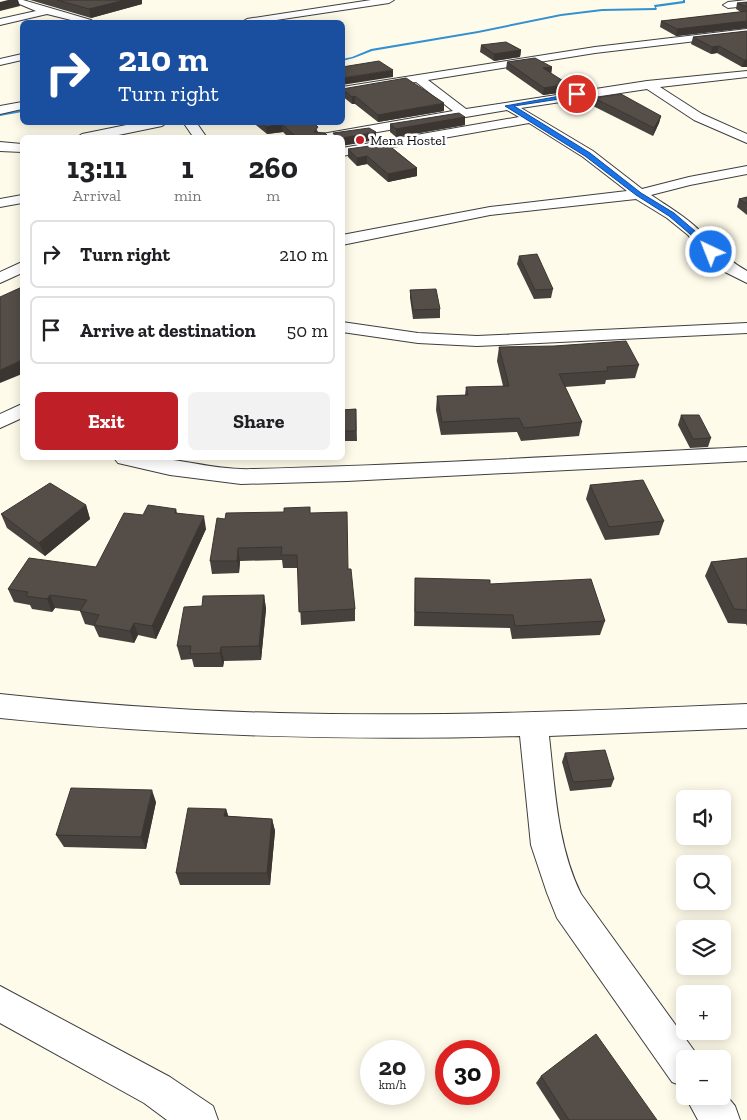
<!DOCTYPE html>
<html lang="en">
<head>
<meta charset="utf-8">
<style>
  body { margin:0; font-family:"Zilla Slab",serif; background:#f2f2f2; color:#202124; height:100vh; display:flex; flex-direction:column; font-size:19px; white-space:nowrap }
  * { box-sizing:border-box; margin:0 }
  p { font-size:16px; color:#757577 }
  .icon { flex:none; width:28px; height:28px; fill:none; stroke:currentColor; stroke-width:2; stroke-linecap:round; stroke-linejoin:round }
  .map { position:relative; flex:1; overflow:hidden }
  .sheet { position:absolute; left:20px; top:135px; width:325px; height:325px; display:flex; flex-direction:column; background:#fff; border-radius:8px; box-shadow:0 2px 12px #0003 }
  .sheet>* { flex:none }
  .banner { position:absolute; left:20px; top:20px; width:325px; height:105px; border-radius:8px; box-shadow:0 2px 12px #0003; background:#1a4fa0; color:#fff; overflow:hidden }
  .tools { position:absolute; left:676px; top:790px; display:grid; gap:10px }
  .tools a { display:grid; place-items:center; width:55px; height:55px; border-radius:8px; background:#fff; box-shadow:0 2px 12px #0003; font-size:25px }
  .speed { position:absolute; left:360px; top:1040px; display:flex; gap:10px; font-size:25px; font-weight:700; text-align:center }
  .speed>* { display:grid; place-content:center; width:65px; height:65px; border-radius:50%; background:#fff; box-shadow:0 2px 12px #0003; line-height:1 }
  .speed small { font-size:12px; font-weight:400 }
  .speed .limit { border:8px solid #d22; background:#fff; color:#111 }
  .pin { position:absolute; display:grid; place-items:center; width:42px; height:42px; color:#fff; margin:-21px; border:2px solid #fff; border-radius:50%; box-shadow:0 1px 5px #0007 }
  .me { position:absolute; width:55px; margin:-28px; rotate:317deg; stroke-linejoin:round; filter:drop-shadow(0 0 4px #0008) }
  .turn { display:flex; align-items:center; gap:18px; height:105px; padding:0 15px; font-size:22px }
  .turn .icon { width:65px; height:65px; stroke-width:2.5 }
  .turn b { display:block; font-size:35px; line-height:42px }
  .eta { display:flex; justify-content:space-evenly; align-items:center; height:85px; text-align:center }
  .eta b { font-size:30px; font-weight:700; line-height:35px }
  .primary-button { display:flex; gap:10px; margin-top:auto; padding:10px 15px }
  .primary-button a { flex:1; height:58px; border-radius:8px; background:#bf2027; color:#fff; font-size:20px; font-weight:700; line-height:58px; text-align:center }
  .primary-button a+a { background:#f2f2f2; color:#202124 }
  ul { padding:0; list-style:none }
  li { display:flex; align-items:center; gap:15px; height:68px; margin:0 10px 8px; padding:0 5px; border:2px solid #e0e0e0; border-radius:8px }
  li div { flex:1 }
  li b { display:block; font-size:19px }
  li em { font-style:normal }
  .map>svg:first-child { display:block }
</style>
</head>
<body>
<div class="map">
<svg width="747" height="1120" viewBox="0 0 747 1120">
  <rect width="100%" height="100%" fill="#fffbea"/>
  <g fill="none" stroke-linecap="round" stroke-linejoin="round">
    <!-- stream -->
    <g fill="#3291d1" fill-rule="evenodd">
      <path d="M683,0H685V3L656,7L657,9L656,10L602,11L561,16L478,33L372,51L354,58L342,61V59L352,57L371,49L478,31L561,14L602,9L655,8L654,5L683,1Z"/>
      <path d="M22,110V112L0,116V114Z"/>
    </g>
    <!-- minor casing -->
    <g stroke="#3f3f3f" stroke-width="2">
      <g id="minor">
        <path d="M10,0H23L91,20L93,22H79L47,14L0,25V19L36,11Z"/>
        <path d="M371,0H394L389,3L263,22H242L247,19Z"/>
        <path d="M747,0V6L728,8L723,5L728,2Z"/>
        <path d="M747,29V35L595,53L428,80L466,109L647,81L747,71V77L660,87L702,114L747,134V143L694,120L647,89L521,108L593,151L642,189L689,177L747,166V174L690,185L651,195C667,206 685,216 699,230C715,245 728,261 747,271V283L725,272L705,255L688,235L667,218L636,199L490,215L342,245V235L490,207L627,191L583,157L529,123L342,156V148L519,117L507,110L342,138H316L322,134L453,111L416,82L342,94V87L595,47Z"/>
        <path d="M22,54V60L0,65V59Z"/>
        <path d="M22,102V109L0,114V106Z"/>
        <path d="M141,122H168L162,126L104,138H76L82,134Z"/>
        <path d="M183,122H196L207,138H194Z"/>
        <path d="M0,142L22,144V152L0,151Z"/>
        <path d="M22,195V203L0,207V199Z"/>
        <path d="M22,262V273L0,283V272Z"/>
        <path d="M342,322L418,333L477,336L747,323V333L477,346L418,343L342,332Z"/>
        <path d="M22,404V418L0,428V414Z"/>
        <path d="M747,447V461L347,481L241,484L170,475L118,463L114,458C160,451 207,471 253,469C418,465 582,455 747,447Z"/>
        <path d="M0,694C93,704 185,711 279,713C435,717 591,711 747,704V728L549,736C555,789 557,845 581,894L698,1056L699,1059H685V1087L672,1082L557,918L547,893L531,845L520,736C345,741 174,736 0,718Z"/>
        <path d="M0,986L170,1077L213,1106L218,1120H167L144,1103L0,1023Z"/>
        <path d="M722,1090L735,1106L740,1120H698L685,1096H722Z"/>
      </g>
    </g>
    <!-- minor -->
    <use href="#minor" fill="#fff" fill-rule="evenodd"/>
  </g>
  <!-- wall -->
  <g fill="#48423e">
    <path d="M30,0H142V4L91,18Z"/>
    <path d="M747,2V28L676,36L660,27L661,21L741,12L736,9L737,3Z"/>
    <path d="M747,31V67H742L717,53L711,54L691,44L693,37Z"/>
    <path d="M481,45L521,50L520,57L494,61L480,52Z"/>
    <path d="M507,62L552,67L551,74L566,92L543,95L506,69Z"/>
    <path d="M342,88L444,111L378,122L355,104H352L342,96Z"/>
    <path d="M594,98L661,116L659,123L653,136L593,106Z"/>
    <path d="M465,117V125L396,137L390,132V124Z"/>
    <path d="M252,122H313L318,132L330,138H289L283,132L267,134Z"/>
    <path d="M391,147L417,168V176L388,182L367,164L357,166L348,157V149Z"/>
    <path d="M747,197V215L737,207L739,199Z"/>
    <path d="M519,256L553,289L551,298L534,299L517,264Z"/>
    <path d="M410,290L440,309V318L413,319L410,298Z"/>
    <path d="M499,347L639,365L635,378L606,380L605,384L565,387L582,422L579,436L521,441L517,432L441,435L436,410L437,396L465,395L466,387L503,386L497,361Z"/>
    <path d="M356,409L357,441H342V410Z"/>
    <path d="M681,415L711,438L708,447L690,448L678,425Z"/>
    <path d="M590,485L664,521L659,535L605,540L586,499Z"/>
    <path d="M86,505L90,519L45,556L7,528L1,514Z"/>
    <path d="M176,509L177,513L206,529L156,639L138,635L134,643L99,637L94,626L85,624L80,611L55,608L52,612L32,609L30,605L14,602L8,589L96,567L143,515Z"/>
    <path d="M311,513L348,569L355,609V621L301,625L298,568H283L282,560L240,561L239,573L212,574L210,561L225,519Z"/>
    <path d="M747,558V626L746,624L728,623L705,576L711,562Z"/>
    <path d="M415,578L490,584L605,621L600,635L512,639L510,628L414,626Z"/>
    <path d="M264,595L266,609L261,660L224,661L223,667H194L192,659L181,660L177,646L202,606Z"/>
    <path d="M565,753L614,779L611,787L570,791L562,762Z"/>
    <path d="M156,802L146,849L64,847L56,835Z"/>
    <path d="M226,809L228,816L272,819L275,831L270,885H180L176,873Z"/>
    <path d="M541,1076L657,1120H560L536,1083Z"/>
  </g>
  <!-- shaded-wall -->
  <g fill="#3b3632">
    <path d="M8,0H18L20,6L0,11V2Z"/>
    <path d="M125,0H142V4L91,18L89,9Z"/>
    <path d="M747,21V28L676,36L677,29Z"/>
    <path d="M719,46L717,53L711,54L712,47Z"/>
    <path d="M521,50L520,57L494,61V54Z"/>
    <path d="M744,60H747V67H742Z"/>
    <path d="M552,67L551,74L543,68Z"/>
    <path d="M393,70V77L342,85V78Z"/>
    <path d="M568,84L566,92L543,95L544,88Z"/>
    <path d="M355,96V104H352V97Z"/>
    <path d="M444,103V111L378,122V115Z"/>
    <path d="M661,116L659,123L653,136L654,128Z"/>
    <path d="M465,117V125L396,137V129Z"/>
    <path d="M282,124L283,132L267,134L266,127Z"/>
    <path d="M376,132V140L342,146V138Z"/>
    <path d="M367,156V164L357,166V158Z"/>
    <path d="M417,168V176L388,182V174Z"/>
    <path d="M22,360V374L0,383V370Z"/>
    <path d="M86,505L90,519L45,556L39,543Z"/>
    <path d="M204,516L206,529L156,639L152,626Z"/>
    <path d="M238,548L240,561L239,573L237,561Z"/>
    <path d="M50,595L55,608L52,612L47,599Z"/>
    <path d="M264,595L266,609L261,660L259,646Z"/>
    <path d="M134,623L138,635L134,643L130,631Z"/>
    <path d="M221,647L224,661L223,667L220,653Z"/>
    <path d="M152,790L156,802L146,849L141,837Z"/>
    <path d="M226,809L230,821L224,816Z"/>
    <path d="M272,819L275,831L270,885L267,873Z"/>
  </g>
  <!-- building -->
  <g fill="#544d48" stroke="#3b3632">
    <path d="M57,0H125L89,9Z"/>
    <path d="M747,2V7L737,3Z"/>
    <path d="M747,11V21L677,29L661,21Z"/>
    <path d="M747,31V60H744L719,46L712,47L693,37Z"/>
    <path d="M506,42L521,50L494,54L481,45Z"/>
    <path d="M535,58L552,67L543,68L568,84L544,88L507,62Z"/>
    <path d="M379,61L393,70L342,78V67Z"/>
    <path d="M406,78L444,103L378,115L355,96L352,97L342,89Z"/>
    <path d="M621,94L661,116L654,128L594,98Z"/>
    <path d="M459,113L465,117L396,129L390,124Z"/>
    <path d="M260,122H313L318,127L314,132L325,133L330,138H297L282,124L266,127Z"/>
    <path d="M369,128L376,132L342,138H337L333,133Z"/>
    <path d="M391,143L387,144L417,168L388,174L367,156L357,158L348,149Z"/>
    <path d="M747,197V204L739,199Z"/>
    <path d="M537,254L553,289L535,290L519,256Z"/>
    <path d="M22,287V360L0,370V297Z"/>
    <path d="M436,289L440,309L413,310L410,290Z"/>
    <path d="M626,341L639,365L607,367L608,371L559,374L582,422L524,428L519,418L442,422L437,396L468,395L466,387L509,386L499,347L554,346Z"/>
    <path d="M356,409V431H342V410Z"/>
    <path d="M681,415H699L711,438L693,439Z"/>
    <path d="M643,480L664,521L609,527L590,485Z"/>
    <path d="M50,483L86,505L39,543L1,514Z"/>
    <path d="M148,505L176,509L175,513L204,516L152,626L134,623L130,631L94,625L99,615L80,611L87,600L50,595L47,599L26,596L28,592L8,589L29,558L96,567L124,513L143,515Z"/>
    <path d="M310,507V513L347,512L348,569H351L355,609L299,612L297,555H281L282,547L238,548L237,561H210L217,518L225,519L226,513L284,512V508Z"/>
    <path d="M747,558V610L734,609L711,562Z"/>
    <path d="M415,578L490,580V584L591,579L605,621L515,626L513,615L415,612Z"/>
    <path d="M264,595L259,646L221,647L220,653L190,654L191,646H177L184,607L202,606L203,596Z"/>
    <path d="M605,750L614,779L573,782L565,753Z"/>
    <path d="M71,788L152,790L141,837L56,835Z"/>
    <path d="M188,808L226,809L224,816L272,819L267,873H176Z"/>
    <path d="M596,1034L657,1120H569L541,1076Z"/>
  </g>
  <!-- route -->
  <path fill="#1a73e8" stroke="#114b97" d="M577,93L579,96L514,106L590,153L641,193L674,213L695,231L714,251V254H709L690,234L669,216L636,195L585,156L505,106Z"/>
  <!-- markers -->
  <circle fill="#bf2027" stroke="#fff" stroke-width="2" cx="360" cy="140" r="5"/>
  <g text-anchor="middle" stroke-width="5" stroke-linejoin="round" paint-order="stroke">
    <!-- far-poi labels -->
    <g font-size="14" fill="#0c0c0c" stroke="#fff" text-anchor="start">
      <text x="370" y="145">Mena Hostel</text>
    </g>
  </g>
</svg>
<div class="tools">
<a><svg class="icon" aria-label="sound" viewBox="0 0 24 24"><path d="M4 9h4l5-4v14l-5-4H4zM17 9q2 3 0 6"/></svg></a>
<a><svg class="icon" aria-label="search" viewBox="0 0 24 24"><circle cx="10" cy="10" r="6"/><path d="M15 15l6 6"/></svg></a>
<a><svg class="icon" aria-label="layers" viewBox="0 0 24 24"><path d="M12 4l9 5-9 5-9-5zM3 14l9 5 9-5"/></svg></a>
<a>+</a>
<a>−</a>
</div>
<div class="speed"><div>20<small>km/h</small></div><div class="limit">30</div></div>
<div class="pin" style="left:577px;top:94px;background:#d93025"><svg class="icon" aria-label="arrive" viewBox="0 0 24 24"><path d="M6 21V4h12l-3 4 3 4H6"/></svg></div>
<svg class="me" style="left:711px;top:252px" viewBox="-20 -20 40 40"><circle r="17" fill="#1a73e8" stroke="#fff" stroke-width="3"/><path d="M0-11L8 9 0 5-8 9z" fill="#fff"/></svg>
<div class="banner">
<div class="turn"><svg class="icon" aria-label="right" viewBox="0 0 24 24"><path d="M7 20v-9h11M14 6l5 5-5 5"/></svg><div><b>210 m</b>Turn right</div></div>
</div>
<section class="sheet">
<div class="eta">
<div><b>13:11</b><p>Arrival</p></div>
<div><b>1</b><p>min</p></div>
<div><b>260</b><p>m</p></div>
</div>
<ul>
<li><svg class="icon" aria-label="right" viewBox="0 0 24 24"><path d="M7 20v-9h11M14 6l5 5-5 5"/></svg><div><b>Turn right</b></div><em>210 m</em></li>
<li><svg class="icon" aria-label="arrive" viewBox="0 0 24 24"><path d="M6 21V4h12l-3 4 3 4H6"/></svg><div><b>Arrive at destination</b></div><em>50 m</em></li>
</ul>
<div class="primary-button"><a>Exit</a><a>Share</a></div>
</section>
</div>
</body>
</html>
